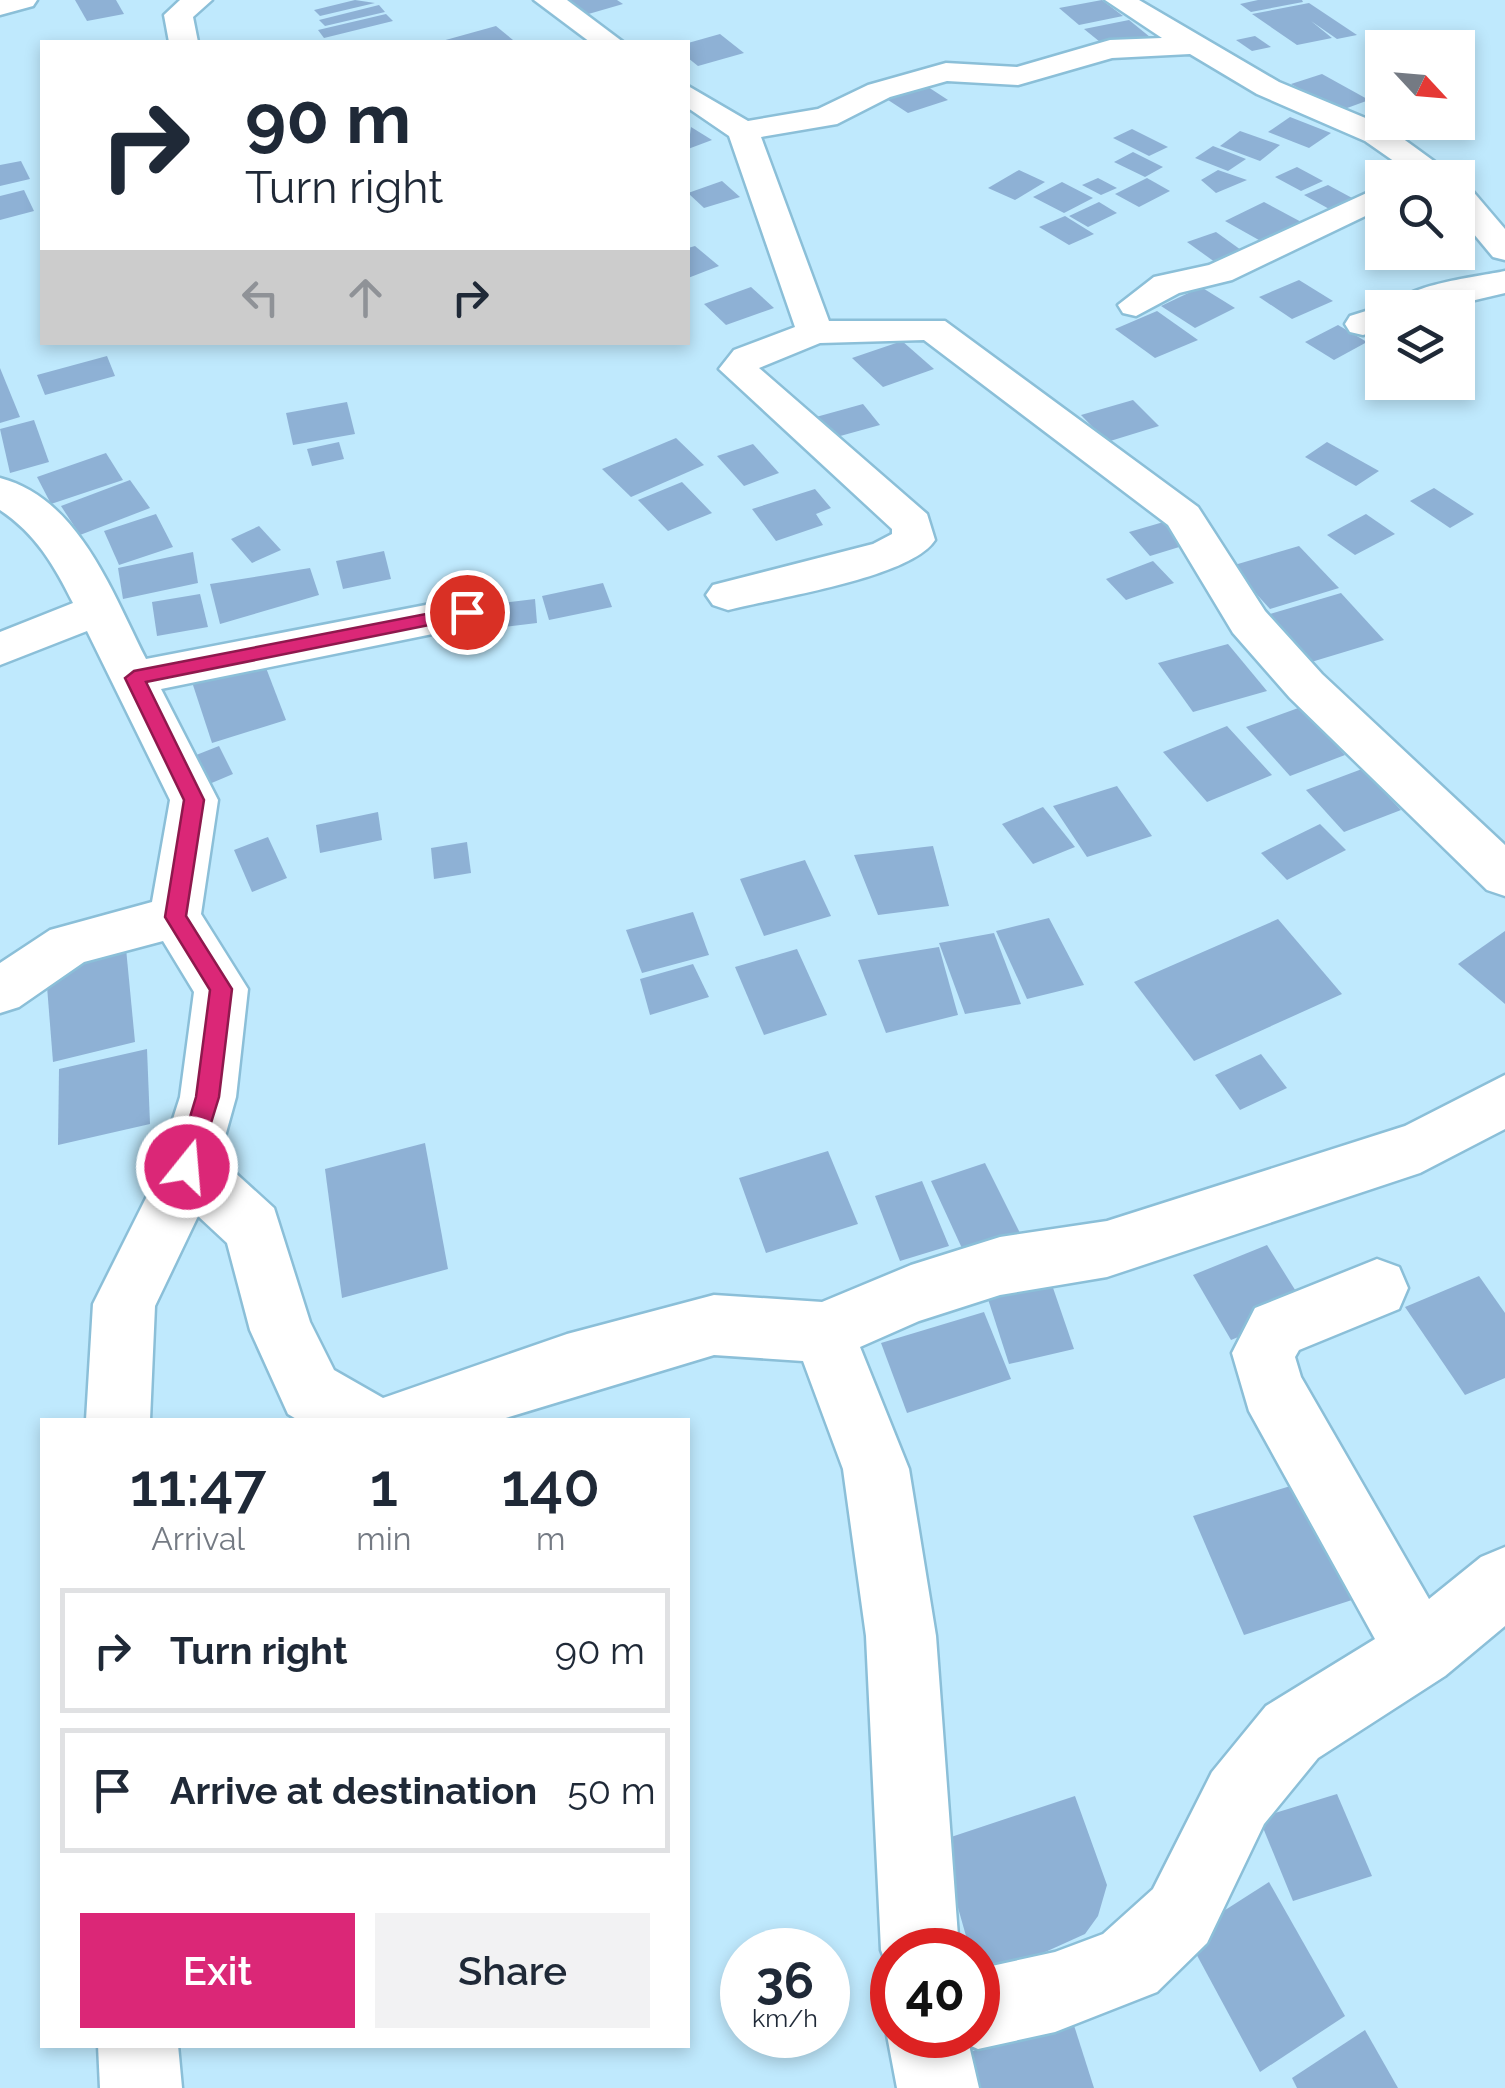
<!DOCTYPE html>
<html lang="en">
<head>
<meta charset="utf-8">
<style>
  body { margin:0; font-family:Raleway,sans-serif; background:#f2f2f3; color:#1f2937; height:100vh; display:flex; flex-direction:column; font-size:38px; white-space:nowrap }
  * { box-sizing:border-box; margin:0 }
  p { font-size:32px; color:#747a83 }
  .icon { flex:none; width:55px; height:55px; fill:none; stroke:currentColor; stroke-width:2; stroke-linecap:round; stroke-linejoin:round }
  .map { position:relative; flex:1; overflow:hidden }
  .sheet { position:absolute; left:40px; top:1418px; width:650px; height:630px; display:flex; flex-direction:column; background:#fff; border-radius:0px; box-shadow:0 5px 15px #0003 }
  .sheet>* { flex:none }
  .top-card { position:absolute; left:40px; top:40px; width:650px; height:305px; border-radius:0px; box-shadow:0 5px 15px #0003; background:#fff; color:#1f2937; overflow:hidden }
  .needle { width:65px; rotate:116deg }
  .buttons { position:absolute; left:1365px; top:30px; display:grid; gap:20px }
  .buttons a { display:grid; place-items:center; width:110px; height:110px; border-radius:0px; background:#fff; box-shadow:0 5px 15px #0003; font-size:50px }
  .speed { position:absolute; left:720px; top:1928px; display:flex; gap:20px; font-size:50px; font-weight:700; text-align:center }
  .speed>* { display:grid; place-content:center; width:130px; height:130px; border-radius:50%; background:#fff; box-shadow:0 5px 15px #0003; line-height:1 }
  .speed small { font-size:25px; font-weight:400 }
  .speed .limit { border:15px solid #d22; background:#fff; color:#111 }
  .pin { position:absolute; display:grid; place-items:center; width:85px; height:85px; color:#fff; margin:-42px; border:5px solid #fff; border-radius:50%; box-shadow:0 2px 10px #0007 }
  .me { position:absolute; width:110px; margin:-55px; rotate:17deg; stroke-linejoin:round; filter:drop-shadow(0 0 8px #0008) }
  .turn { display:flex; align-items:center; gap:35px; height:210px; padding:0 40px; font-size:45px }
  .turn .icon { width:130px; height:130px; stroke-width:2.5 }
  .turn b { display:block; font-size:70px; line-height:85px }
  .lanes { display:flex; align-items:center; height:95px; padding:0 40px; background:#0003; justify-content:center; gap:50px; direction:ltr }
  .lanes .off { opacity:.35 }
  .eta { display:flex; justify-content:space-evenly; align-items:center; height:170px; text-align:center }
  .eta b { font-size:60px; font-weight:600; line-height:70px }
  .button { display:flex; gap:20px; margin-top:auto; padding:20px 40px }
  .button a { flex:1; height:115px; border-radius:0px; background:#db2777; color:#fff; font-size:40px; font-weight:600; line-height:115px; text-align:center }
  .button a+a { background:#f2f2f3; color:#1f2937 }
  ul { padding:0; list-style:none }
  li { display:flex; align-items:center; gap:30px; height:125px; margin:0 20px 15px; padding:0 20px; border:5px solid #e0e1e3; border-radius:0px }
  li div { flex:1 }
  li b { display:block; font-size:38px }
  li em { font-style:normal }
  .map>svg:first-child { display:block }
</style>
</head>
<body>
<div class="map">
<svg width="1505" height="2088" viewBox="0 0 1505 2088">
  <rect width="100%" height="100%" fill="#bfe9fd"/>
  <!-- building -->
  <g fill="#8eb1d5">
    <path d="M75,0H116L124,14L87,21Z"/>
    <path d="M355,0L375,3L320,16L314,10Z"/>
    <path d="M562,0H617L623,4L585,15Z"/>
    <path d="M1102,0L1123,16L1079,25L1059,8Z"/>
    <path d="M1258,0H1302L1303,2L1251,12L1240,4Z"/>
    <path d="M1309,3L1357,35L1337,39L1311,21L1332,38L1297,45L1252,14Z"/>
    <path d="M379,5L385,12L325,26L319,20Z"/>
    <path d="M386,14L393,21L324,38L318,30Z"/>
    <path d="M1129,20L1150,37L1105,46L1084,29Z"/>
    <path d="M496,26L513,40L442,42V41Z"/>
    <path d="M720,34L744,53L698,66L688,58V43Z"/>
    <path d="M1255,36L1271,47L1252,51L1236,40Z"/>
    <path d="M1322,74L1369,100L1339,111L1291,84Z"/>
    <path d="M925,85L948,100L908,113L885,98Z"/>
    <path d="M1290,117L1331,133L1309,148L1268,132Z"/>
    <path d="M691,127L712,140L688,149Z"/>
    <path d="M1132,129L1168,147L1149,156L1113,138Z"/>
    <path d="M1240,131L1280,145L1260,161L1220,146Z"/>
    <path d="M1213,146L1246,159L1228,171L1195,158Z"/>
    <path d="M1133,152L1163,167L1145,177L1114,162Z"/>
    <path d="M21,161L30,179L0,186V165Z"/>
    <path d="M1297,167L1323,181L1301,191L1275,177Z"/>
    <path d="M1019,170L1045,182L1015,200L988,188Z"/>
    <path d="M1218,170L1247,180L1216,193L1201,180Z"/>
    <path d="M1098,178L1117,188L1101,195L1082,185Z"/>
    <path d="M1147,178L1170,191L1139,207L1115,194Z"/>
    <path d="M722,181L740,197L704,208L688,193Z"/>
    <path d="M1062,182L1093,198L1064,213L1033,197Z"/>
    <path d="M1328,185L1354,199L1331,210L1304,195Z"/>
    <path d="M24,190L34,211L0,220V196Z"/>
    <path d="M1099,202L1117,213L1088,227L1069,216Z"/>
    <path d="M1264,202L1305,224L1266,244L1225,221Z"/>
    <path d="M1065,216L1094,234L1069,245L1039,227Z"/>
    <path d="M1216,232L1248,255L1219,265L1187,242Z"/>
    <path d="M695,246L719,266L688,278V248Z"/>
    <path d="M1299,280L1333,301L1292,319L1259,297Z"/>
    <path d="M751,287L774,308L726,325L704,304Z"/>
    <path d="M1201,287L1235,308L1195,328L1161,306Z"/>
    <path d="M1157,311L1198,340L1155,358L1115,329Z"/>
    <path d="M1338,325L1367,342L1334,360L1305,342Z"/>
    <path d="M902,341L934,369L883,387L852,358Z"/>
    <path d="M107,356L115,376L45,395L37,375Z"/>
    <path d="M0,368L20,417L0,423Z"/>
    <path d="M1133,400L1159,426L1107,442L1081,415Z"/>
    <path d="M347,402L355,434L293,445L286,413Z"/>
    <path d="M863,404L880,425L833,438L816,417Z"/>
    <path d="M34,420L49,462L10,473L0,429Z"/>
    <path d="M676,438L704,465L631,497L602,469Z"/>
    <path d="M339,442L344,459L312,466L307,449Z"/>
    <path d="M1327,442L1379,471L1356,486L1305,457Z"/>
    <path d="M753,444L779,473L744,486L717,456Z"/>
    <path d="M106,453L123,480L51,504L37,477Z"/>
    <path d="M130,480L150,508L80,535L61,506Z"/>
    <path d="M682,482L712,513L668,531L638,500Z"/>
    <path d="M1434,488L1474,514L1450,528L1410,501Z"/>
    <path d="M815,489L831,508L816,514L823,525L776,541L752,509Z"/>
    <path d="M156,514L173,547L119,565L104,531Z"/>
    <path d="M1366,514L1395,534L1355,555L1327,535Z"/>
    <path d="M1167,521L1189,544L1150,556L1129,532Z"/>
    <path d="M259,526L281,550L252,563L231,539Z"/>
    <path d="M1299,546L1339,588L1270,609L1231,566Z"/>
    <path d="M384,551L391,579L343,589L336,561Z"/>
    <path d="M193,552L198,583L123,599L118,568Z"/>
    <path d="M1153,561L1174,583L1126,600L1106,579Z"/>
    <path d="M310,568L319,595L220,624L210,584Z"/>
    <path d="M603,583L612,607L549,620L542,596Z"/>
    <path d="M1341,593L1384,640L1308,663L1267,615Z"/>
    <path d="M200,594L208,627L157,636L152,602Z"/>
    <path d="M535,599L537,623L487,629L485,605Z"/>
    <path d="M1228,644L1267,691L1193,712L1158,663Z"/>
    <path d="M263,660L286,720L212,743L192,682Z"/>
    <path d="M1301,707L1345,755L1290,776L1246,727Z"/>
    <path d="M1227,726L1272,775L1207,802L1163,752Z"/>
    <path d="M219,746L233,774L195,790L181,761Z"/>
    <path d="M1362,769L1401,810L1344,832L1306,790Z"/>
    <path d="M1117,786L1152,836L1087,857L1053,806Z"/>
    <path d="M1043,807L1075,847L1033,864L1002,824Z"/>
    <path d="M378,812L382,840L320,853L316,825Z"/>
    <path d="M1320,824L1346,850L1287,880L1261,853Z"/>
    <path d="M268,837L287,878L252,892L234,850Z"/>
    <path d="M467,842L471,873L434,879L431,848Z"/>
    <path d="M933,846L949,906L878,915L854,855Z"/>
    <path d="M805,860L831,916L764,936L740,879Z"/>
    <path d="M693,912L709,955L642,973L626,930Z"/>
    <path d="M1049,918L1084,985L1027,999L996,931Z"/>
    <path d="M1278,919L1342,994L1194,1061L1134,982Z"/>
    <path d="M1505,931V1004L1458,964Z"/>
    <path d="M994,933L1021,1004L965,1014L939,943Z"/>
    <path d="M125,938L135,1042L53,1062L45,961Z"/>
    <path d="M939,947L958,1015L886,1033L858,960Z"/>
    <path d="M797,949L827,1015L764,1035L735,967Z"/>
    <path d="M693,964L709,997L650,1015L640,979Z"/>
    <path d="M147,1049L150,1124L58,1145L59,1069Z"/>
    <path d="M1261,1054L1287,1088L1240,1110L1215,1075Z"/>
    <path d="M425,1143L448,1269L342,1298L325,1169Z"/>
    <path d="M828,1151L858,1224L766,1253L739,1178Z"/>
    <path d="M985,1163L1022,1237L966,1257L931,1181Z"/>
    <path d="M922,1181L949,1246L900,1261L875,1196Z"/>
    <path d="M1267,1245L1307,1309L1231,1340L1193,1275Z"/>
    <path d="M1479,1276L1505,1313V1378L1465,1395L1405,1307Z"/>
    <path d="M1051,1282L1074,1349L1009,1364L987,1296Z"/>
    <path d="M984,1312L1011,1379L907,1413L881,1343Z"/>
    <path d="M1297,1484L1352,1600L1244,1635L1193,1516Z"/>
    <path d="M1337,1794L1372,1876L1293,1901L1259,1818Z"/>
    <path d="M1075,1796L1107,1885L1098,1916L1085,1934L979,1982L978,1950H970L939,1841Z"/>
    <path d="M1269,1882L1345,2016L1260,2072L1186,1935Z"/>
    <path d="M1071,2016L1094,2088H978L967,2053Z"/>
    <path d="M1365,2030L1398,2088H1297L1292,2078Z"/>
  </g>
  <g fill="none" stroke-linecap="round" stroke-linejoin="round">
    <!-- minor casing -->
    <g stroke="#8bbfd8" stroke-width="5">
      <g id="minor">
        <path d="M0,0H37L33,6L0,15Z"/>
        <path d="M180,0H212L193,17L198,42H169L164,15Z"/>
        <path d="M534,0H567L623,42H590Z"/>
        <path d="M1105,0H1139L1279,82L1387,127L1457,178H1418L1365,141L1257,94L1190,54L1112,58L1018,85L947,81L890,97L837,124L761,137L829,321H945L1198,507L1265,611L1322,674L1505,845V896L1487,890L1290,698L1233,633L1168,525L924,340L820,343L759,368L927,514L935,540C911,578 774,598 728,610L713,605L706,595L713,585L873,544L892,534V529L719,369L734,350L795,327L729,136L688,108V86L748,121L818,109L868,85L946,63L1017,67L1110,40L1162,38Z"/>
        <path d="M1458,185L1470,188L1505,229V260L1493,257L1458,215Z"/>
        <path d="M1382,186V208L1232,280L1179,293L1136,316L1123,313L1118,305L1154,277L1209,265Z"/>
        <path d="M1505,271V293L1441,308H1390C1406,284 1477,277 1505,271Z"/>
        <path d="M1382,306L1388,308H1382V329L1363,335L1350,332L1345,324L1350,316Z"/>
        <path d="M0,478C80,499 113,595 146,659L467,597L483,601L489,612L483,623L467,627L161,689L218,800L201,914L248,989L236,1097L219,1158L274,1208L310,1322L334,1370L383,1398L567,1334L714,1295L822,1302L911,1265L1000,1237L1107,1221L1405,1126L1505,1075V1129L1420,1173L1107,1277L1000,1295L919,1321L860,1347L909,1469L936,1636L959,1950H892V1978L881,1950L866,1636L843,1469L803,1361L714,1355L499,1420H298L288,1414L250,1330L227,1243L198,1216L155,1306L150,1420H86L93,1304L151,1188L180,1097L194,992L163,941L84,962L19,1007L0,1013V963L50,930L152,902L170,800L87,631L0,665V632L73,603C54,565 36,534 0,510Z"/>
        <path d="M1377,1259L1399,1267L1408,1288L1399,1309L1299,1350L1295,1357L1301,1377L1429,1599L1481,1557L1505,1547V1626L1445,1676L1318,1758L1264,1824L1207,1943L1157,1992L1055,2032L978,2049L969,2045L979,2088H897L887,2035L892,2021V2035H978V1969L1055,1952L1103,1934L1153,1889L1212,1772L1266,1706L1375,1639L1249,1411L1232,1353L1255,1308Z"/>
        <path d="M98,2045H178L182,2088H100Z"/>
      </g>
    </g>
    <!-- minor -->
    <use href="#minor" fill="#fff" fill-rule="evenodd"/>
  </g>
  <!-- route -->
  <path fill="#db2777" stroke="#8e194d" stroke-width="2.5" d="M467,606L474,608V616L146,682L204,800L186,916L232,989L219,1097L195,1175H178L175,1167L196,1097L210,990L165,917L184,800L125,678L134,671Z"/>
</svg>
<div class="buttons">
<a><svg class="needle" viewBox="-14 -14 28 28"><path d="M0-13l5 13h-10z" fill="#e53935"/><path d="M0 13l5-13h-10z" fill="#747a83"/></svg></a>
<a><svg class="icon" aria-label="search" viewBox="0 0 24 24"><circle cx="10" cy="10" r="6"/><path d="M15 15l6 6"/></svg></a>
<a><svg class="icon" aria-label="layers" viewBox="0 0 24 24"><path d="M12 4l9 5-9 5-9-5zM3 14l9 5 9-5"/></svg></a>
</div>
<div class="speed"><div>36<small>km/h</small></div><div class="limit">40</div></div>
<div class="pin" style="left:467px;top:612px;background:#d93025"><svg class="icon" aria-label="arrive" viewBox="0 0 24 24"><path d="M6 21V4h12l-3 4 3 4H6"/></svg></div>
<svg class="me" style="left:187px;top:1167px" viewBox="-20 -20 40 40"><circle r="17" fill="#db2777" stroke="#fff" stroke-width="3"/><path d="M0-11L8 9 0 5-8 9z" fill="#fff"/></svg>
<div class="top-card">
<div class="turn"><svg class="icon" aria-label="right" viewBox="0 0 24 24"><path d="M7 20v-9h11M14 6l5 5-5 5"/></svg><div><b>90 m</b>Turn right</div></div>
<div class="lanes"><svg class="icon off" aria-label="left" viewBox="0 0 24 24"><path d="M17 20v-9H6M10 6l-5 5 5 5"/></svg><svg class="icon off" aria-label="ahead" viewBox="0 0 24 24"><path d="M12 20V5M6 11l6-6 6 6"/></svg><svg class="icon" aria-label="right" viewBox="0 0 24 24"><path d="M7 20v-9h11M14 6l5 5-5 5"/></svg></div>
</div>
<section class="sheet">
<div class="eta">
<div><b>11:47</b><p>Arrival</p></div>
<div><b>1</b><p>min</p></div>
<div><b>140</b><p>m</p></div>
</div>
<ul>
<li><svg class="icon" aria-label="right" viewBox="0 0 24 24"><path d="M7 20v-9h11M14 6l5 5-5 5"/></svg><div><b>Turn right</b></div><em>90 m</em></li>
<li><svg class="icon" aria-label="arrive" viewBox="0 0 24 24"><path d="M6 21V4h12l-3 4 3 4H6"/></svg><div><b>Arrive at destination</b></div><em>50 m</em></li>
</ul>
<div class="button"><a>Exit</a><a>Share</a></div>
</section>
</div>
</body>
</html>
